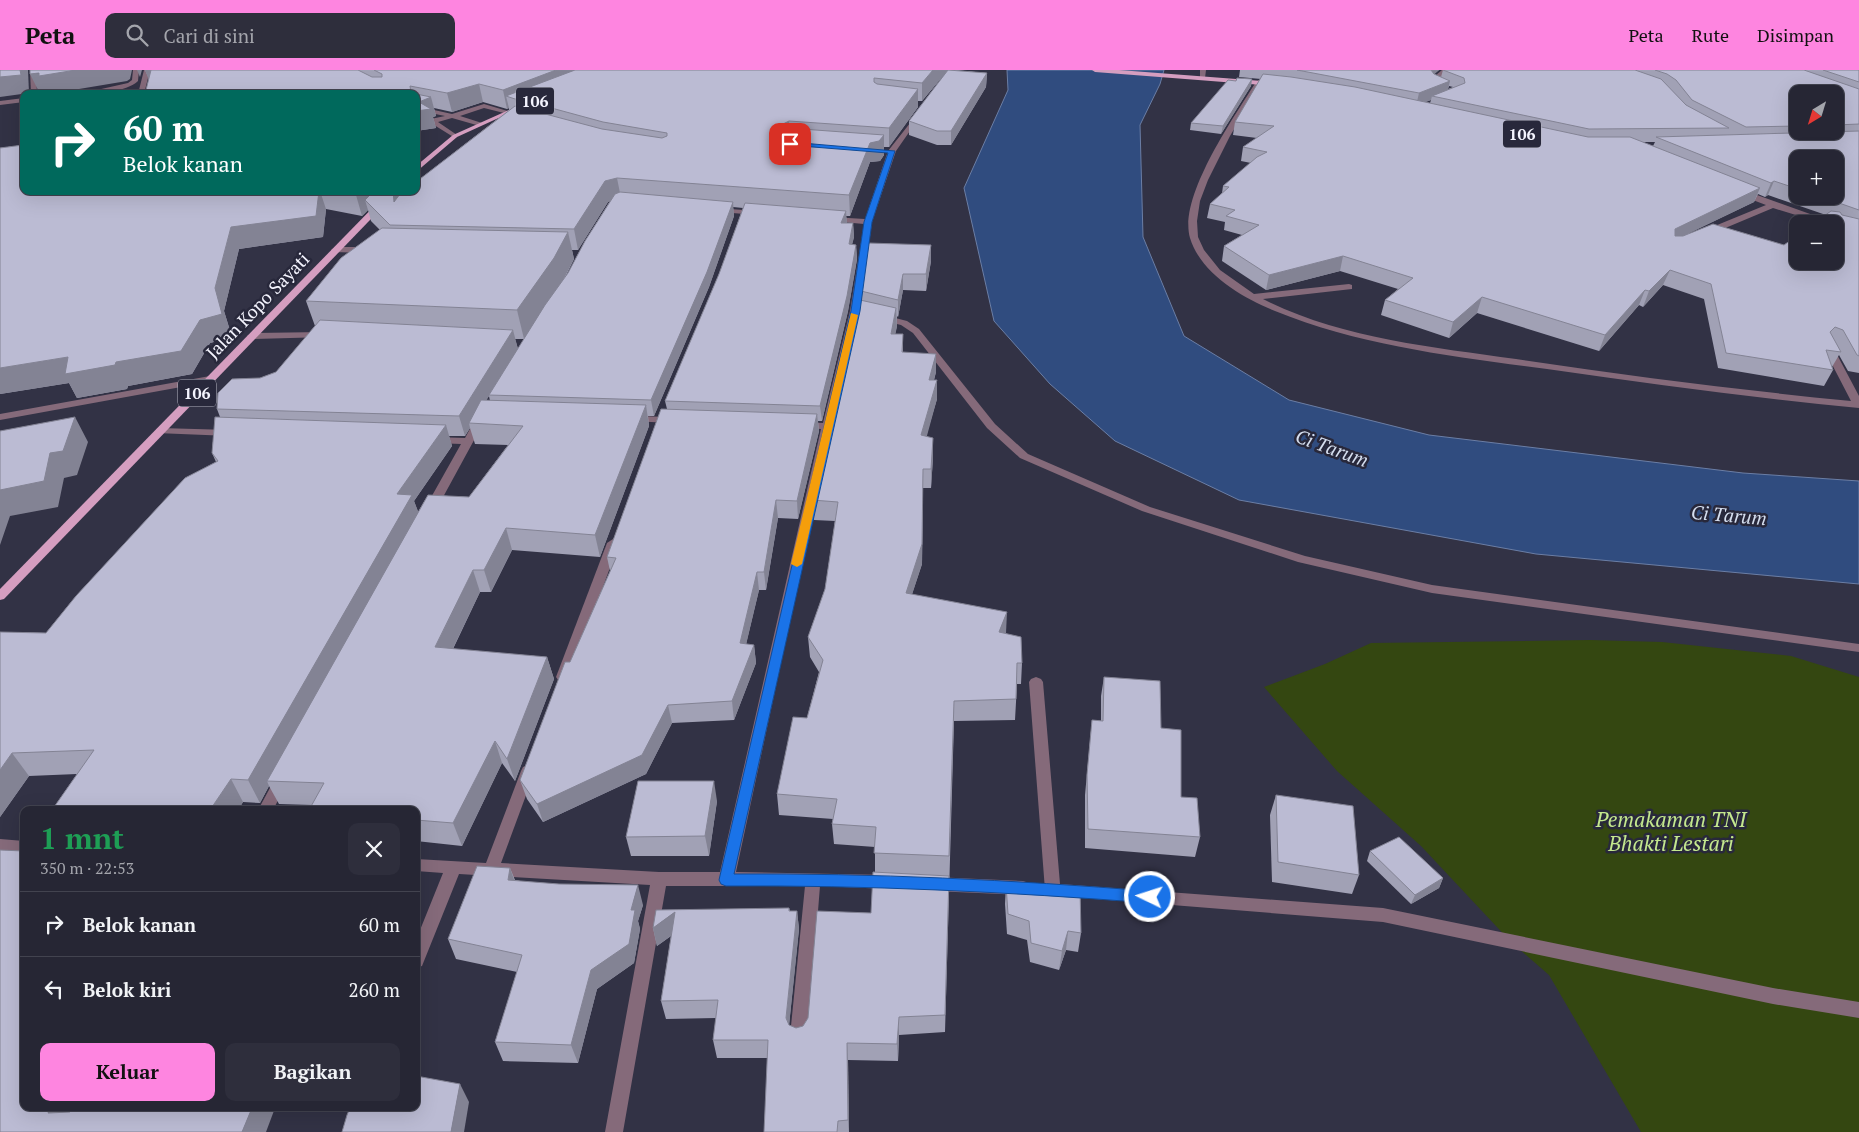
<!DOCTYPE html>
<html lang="id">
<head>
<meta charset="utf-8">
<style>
  body { margin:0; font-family:"PT Serif",serif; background:#2e2e3c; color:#f1f3f6; height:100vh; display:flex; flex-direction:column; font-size:19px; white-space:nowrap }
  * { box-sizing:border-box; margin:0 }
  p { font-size:16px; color:#a4a5ac }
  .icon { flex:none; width:28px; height:28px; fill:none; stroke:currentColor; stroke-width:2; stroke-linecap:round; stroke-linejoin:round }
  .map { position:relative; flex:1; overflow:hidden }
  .panel { position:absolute; left:20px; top:736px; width:400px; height:305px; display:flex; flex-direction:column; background:#262634; border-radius:10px; box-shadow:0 5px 20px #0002,0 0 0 1px #42434f }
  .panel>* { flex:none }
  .guide { position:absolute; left:20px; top:20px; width:400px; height:105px; border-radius:10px; box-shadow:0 5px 20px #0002,0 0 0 1px #42434f; background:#00695c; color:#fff; overflow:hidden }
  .needle { width:32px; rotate:218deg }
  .fabs { position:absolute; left:1789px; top:15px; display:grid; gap:10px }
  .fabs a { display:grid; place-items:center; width:55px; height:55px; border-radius:10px; background:#262634; box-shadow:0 5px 20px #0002,0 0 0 1px #42434f; font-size:25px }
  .pin { position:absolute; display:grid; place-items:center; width:42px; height:42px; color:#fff; margin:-21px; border-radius:10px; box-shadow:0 2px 8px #0006 }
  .me { position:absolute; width:55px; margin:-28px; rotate:274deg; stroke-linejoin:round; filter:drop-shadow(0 0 4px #0008) }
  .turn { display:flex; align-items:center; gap:18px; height:105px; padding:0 20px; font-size:22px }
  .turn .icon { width:65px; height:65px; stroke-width:2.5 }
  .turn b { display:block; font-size:35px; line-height:42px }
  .round { display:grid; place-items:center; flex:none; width:52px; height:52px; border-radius:10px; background:#2e2e3c }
  .summary { display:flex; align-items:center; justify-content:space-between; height:85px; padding:0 20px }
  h1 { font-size:30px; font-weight:700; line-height:38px; color:#1e9e55 }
  .button { display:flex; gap:10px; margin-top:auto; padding:10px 20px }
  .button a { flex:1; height:58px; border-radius:10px; background:#fe85e0; color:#111; font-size:20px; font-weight:700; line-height:58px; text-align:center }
  .button a+a { background:#2e2e3c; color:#f1f3f6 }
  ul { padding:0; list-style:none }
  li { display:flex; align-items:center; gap:15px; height:65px; padding:0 20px; border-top:1px solid #42434f }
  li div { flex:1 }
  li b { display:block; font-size:19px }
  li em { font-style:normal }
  header { display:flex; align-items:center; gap:30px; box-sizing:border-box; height:70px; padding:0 25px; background:#fe85e0; color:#111 }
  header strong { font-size:24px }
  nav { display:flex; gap:28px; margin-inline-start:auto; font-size:18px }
  .search { width:350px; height:45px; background:#2e2e3c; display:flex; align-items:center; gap:12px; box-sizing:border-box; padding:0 18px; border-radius:10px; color:#a4a5ac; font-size:19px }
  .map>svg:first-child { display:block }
</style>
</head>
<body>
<header>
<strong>Peta</strong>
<div class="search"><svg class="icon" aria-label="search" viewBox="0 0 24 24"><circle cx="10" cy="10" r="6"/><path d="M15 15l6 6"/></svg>Cari di sini</div>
<nav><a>Peta</a><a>Rute</a><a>Disimpan</a></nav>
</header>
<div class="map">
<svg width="1859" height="1062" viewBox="0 0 1859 1062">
  <rect width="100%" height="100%" fill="#323245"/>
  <!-- green -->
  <path fill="#344711" d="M1590,570L1662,572L1791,586L1859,607V1062H1641L1549,905L1511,872L1421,776L1337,701L1264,617L1325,594L1371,573Z"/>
  <!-- water -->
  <path fill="#304c7f" stroke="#6b7ea5" d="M1007,0H1164L1160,14L1140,55L1143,167L1184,266L1289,330L1429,365L1743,403L1859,411V514L1536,484L1239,430L1115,371L1050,314L994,251L964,118L1008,20Z"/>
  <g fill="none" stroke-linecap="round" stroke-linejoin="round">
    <!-- minor -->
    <g fill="#856a7a" fill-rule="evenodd">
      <path d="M30,0H36L37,24H31Z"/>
      <path d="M133,0H139L138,11C127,22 94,24 79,24L128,13L132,10Z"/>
      <path d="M144,0H150L144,24H138Z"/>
      <path d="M1200,0H1206L1205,8L1200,7Z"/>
      <path d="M1442,0H1449L1436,11L1441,16L1436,17L1429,11Z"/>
      <path d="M1259,10L1262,12L1230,66L1208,110L1200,131L1197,151L1198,167L1204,180L1220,200L1254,224L1349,214L1352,215V219L1263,229C1340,268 1432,277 1516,289C1628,306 1739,320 1851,331L1823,277L1828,274L1833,277L1859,326V338C1755,328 1651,314 1547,299C1456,287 1361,276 1275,241C1243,228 1201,204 1190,168C1178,127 1234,47 1256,12Z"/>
      <path d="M24,28V32L0,35V31Z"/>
      <path d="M484,34L511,42L508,44L484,38L460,46L482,53L483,54L480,56L452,48L438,52L457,65V67L455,68L426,50L445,46L416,40V36L452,44Z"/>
      <path d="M918,43L921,45L896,81L872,152L860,239L907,251L919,259L995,354L1028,384L1150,437L1305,486L1432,515L1859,574V582L1432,523L1298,492L1142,441L1020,388L987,358L913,263L901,255L859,245L832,356L736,802L888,805L894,807L896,812L894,817L888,819L820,816L808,966L805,972L799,974L793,972L790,966L805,816H666L623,1062H605L650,815L459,804L424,891L422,896L416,898V870L443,803L416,801V789L486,793L521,701L523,697L528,695L533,697L535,701L501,793L659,802H720L821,359L803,358L798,355L803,352L823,353L850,241L864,154L831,151L827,149L831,147L865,149L888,81Z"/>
      <path d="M1737,120H1743L1838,154L1835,156V154H1825L1773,138L1711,164H1705V160L1766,135L1737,124Z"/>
      <path d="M716,138L758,141L762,143L758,145L719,142H716Z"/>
      <path d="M335,177H370L374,180L370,183L332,182L331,180Z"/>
      <path d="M324,262L329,265L327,267L252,269L247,266L252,263Z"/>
      <path d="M210,306L214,307V311L0,350V344Z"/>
      <path d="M633,346L673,347L678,350L673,353L629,351L628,349Z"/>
      <path d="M480,347L485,350L436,440L430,443L426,442L424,440L461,374L435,373L430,370L435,367L465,368L476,348Z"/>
      <path d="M160,358L230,360L235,363L230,366L156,363V359Z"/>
      <path d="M613,469L619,473L570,607L568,610H558L556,607L607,473Z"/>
      <path d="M1036,607L1041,609L1043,612L1060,814L1383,838L1773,918L1859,932V948L1773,934L1383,852L1047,825L1045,820L1029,612L1031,609Z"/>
      <path d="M282,703L287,705L289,709L273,740H258L277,705Z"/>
      <path d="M0,769L24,771V783L0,781Z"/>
      <path d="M933,807L1023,811L1029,813L1031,818L1029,823L1023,825L933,821L927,819L925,814L927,809Z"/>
    </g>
    <!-- major -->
    <g fill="#d59ec0" fill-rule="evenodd">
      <path d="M1092,0H1119L1276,12L1279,14L1276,16L1095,2Z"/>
      <path d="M520,35L525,36L457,67L416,102V96L453,65Z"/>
      <path d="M389,121H398L4,529L0,530V519Z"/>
    </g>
  </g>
  <!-- wall -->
  <g fill="#a1a1b5" fill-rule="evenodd">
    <path d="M145,0H954L987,3L986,17L951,75H937L909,65V51L947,1L922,31H918V37L889,77H884V85L880,91L870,92L850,146H846L847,153H853L854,167L852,174L856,175L857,189L848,241L822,351H818L819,361L798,449L778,448L766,520H759L746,574L754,575L756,593L734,650L672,653L646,704L543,752L527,729L520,710L565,592H570L610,501L607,487L661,339H667L665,331L719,204L743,138L733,137L734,146L709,217L654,346H648L649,356L600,487L512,480L491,522H480L453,579L547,587L554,609L515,711L502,693L462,776L416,771V740H309L312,735L279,734L269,716L260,733L243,732L238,740H52L77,704L29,706L0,747V562L46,563L76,526L185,408L216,392L212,383L215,347H220L217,339L218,323L232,309L260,308L276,302L315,256L306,231L341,188L380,160L371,151L368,140L362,146L326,139L323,167L239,179L224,241L232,267L210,273L192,304L128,316L127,319L77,328L69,313L0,324V78L23,75L24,77V121H397L398,127L404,121H416V112L509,40V38L507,39L483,32L452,42L434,38L436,46L433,47L436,58L416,61V24H145L149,9ZM610,131L585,171L568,203L564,210L574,189L572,180H578L608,132ZM515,269H524L518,279ZM489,326L490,331L486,330ZM470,358L475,374L508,375L469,427L428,425L418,442L414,431L452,376L449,366H465Z"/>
    <path d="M1240,0H1439L1434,4L1441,7L1443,0H1859V303L1848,301L1839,285L1832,297L1833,300L1824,316L1718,298L1704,229L1663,215L1643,237L1639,235L1599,281L1477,243L1449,268L1381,245L1385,230L1398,219L1340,201L1266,220L1222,191L1224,176L1242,165L1224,160L1225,152L1207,148L1210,134L1222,123L1223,116L1251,93L1241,91L1243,77L1257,68L1233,65L1235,52L1261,9L1239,7ZM1449,16L1453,17L1448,19ZM1798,24H1835V61H1798ZM1431,30L1430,33L1425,32ZM1641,72H1655L1653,76ZM1798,89L1835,126H1798ZM1758,124L1765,127L1768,125L1826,145L1784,175L1689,163L1754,132Z"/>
    <path d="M1252,9L1251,16L1221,64L1190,60L1191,53L1236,11Z"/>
    <path d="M931,175V191L926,221L903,220L898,247L897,246V256L895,264H903V282L936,302L934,310L937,329L926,366L933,387L931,418H923L922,494L912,524L1006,563L1022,593L1021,614H1017L1015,650L954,651L945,962L899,965L898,991L848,990L849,1062H764L768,988H717L713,970L716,948L666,949L661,931L671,866L657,876L653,858L789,838L790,841H797L799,859L789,955L796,958L803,956L871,843L875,802V777L834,774L832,754L833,749L779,745L777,724L807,648L819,602L810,587L808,567L825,519L835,451L814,450L812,430L862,230L861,221Z"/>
    <path d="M1104,607L1161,658L1181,727L1200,767L1195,787L1085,778V725L1090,670L1092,650L1101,651V626Z"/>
    <path d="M1276,725L1359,805L1352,824L1272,812L1270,745Z"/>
    <path d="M717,731L709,786H631L626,767Z"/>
    <path d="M1370,781L1443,808L1439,818L1411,834L1367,791Z"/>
    <path d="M510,798L515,810L643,835L638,851L640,859L634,893L597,919L578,993L503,991L495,972L517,902L456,889L448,869Z"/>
    <path d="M1006,815L1081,863L1078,882L1066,880L1059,900L1030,892L1027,870L1007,864L1005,834Z"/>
  </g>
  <!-- shaded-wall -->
  <g fill="#838394">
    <path d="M20,0H28L29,23L0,27V7Z"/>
    <path d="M76,0H132L130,9L127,11L49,24H47L46,21L39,22L30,4Z"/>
    <path d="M137,0H142L140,7Z"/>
    <path d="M145,0H157L149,10Z"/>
    <path d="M556,0H605L522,30L525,47L519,48L515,29L506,26L509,38L507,39L503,20Z"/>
    <path d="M933,0H948L922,31V13Z"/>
    <path d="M1430,0H1439L1427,11Z"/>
    <path d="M987,3L986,17L951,75V61Z"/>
    <path d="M1252,9L1251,16L1221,64L1223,56Z"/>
    <path d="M1450,11L1447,23L1432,26L1431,30L1416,36L1419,23Z"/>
    <path d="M479,14L483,32L452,42L447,23Z"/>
    <path d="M918,19V37L889,77V58Z"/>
    <path d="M431,27L436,46L433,47L436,58L416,61V41L419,32Z"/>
    <path d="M789,51L790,70L783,54Z"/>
    <path d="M884,65V85L880,91L870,92L850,146L849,125L870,73Z"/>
    <path d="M617,108L621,128L608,132L578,180L574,159L605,111Z"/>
    <path d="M1774,111L1768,125L1765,127L1771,113Z"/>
    <path d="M1760,118L1754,132L1669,173L1675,159Z"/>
    <path d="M319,121H320L326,139L323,167L239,179L224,241L232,267L210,273L192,304L128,316L127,319L77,328L69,313L0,324V298L68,287L116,292L215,218L231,157Z"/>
    <path d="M359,121H386L365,130L368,140L362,146L356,125Z"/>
    <path d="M393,121H397L398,124L400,153L394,132Z"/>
    <path d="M733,132L734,146L709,217L654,346L651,330Z"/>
    <path d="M846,141L847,154L841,153Z"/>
    <path d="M853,153L854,167L849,188V174Z"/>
    <path d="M568,162L574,189L560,216L524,269L517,240Z"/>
    <path d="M856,175L857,189L848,241L822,351L820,336Z"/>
    <path d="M931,175V191L926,221V204Z"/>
    <path d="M1343,186L1340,201L1266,220L1269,205Z"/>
    <path d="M1670,200L1663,215L1643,237L1649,221Z"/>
    <path d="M903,204V220L898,247V230Z"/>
    <path d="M1645,220L1639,235L1599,281L1605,265Z"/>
    <path d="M1482,227L1477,243L1449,268L1453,252Z"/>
    <path d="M896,238L897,256L892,282L891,264Z"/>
    <path d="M513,260L518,279L489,325V326L473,353H469L470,358L465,366L459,346Z"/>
    <path d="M936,284V302L929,328V310Z"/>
    <path d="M937,310V329L922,384L921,365Z"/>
    <path d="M646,335L649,356L600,487L595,465Z"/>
    <path d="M817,344L819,361L798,449L797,431Z"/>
    <path d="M75,347L88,372L77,405L64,408L58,437L10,446L0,475V420L50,383Z"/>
    <path d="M446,355L452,376L414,431L420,446L267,711L269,716L260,733L248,710L397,424Z"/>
    <path d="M933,368V387L931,418V399Z"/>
    <path d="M923,399L922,494L906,543V523Z"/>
    <path d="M776,430L778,448L766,520L764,502Z"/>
    <path d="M506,458L512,480L491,522L484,500Z"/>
    <path d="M473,500L480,522L443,599L435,577Z"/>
    <path d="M757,502L759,520L742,592L740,573Z"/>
    <path d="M1007,542L1006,563L998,582L999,562Z"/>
    <path d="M754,575L756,593L734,650L732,631Z"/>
    <path d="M547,587L554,609L515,711L507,689Z"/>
    <path d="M668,635L672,653L646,704L543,752L537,734Z"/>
    <path d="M495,671L502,693L462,776L453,753Z"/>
    <path d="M12,683L29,706L0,747V700Z"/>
    <path d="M231,709L243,732L238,740H210Z"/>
    <path d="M714,711L717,731L709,786L705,766Z"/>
    <path d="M510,798L517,818L508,810Z"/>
    <path d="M1443,808L1439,818L1411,834L1415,825Z"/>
    <path d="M638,815L643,835L638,851L640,859L634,893L597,919L578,993L571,975L591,900L631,840Z"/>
    <path d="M797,841L799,859L788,966L786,948Z"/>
    <path d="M675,842L679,860L657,876L653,858Z"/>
    <path d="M1068,861L1066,880L1059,900L1062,881Z"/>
    <path d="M899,947V965L898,991L897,974Z"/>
    <path d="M847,973L848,990L849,1062L848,1050Z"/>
    <path d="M460,1014L469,1032L464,1062H451Z"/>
    <path d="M50,1038H81L69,1062L48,1043Z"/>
    <path d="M252,1038H275L266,1062H242Z"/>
  </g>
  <!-- building -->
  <g fill="#bbbbd3" stroke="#838394">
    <path d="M0,0H20L21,5L0,7Z"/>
    <path d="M30,0H76L39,6V3L30,4Z"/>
    <path d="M151,0H358L372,7H382V4L374,0H556L503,20L479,14L447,23L410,16L411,23L414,24H145Z"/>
    <path d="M575,0H933L922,13L874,8V12L877,14L918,19L889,58L789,51L783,54L788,58L884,65L879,71L870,73L849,125L617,108L605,111L574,159L390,155L365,130L374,121H393L394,132L400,124L404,121H416V112L515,36L602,59L662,68L667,66V63L603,52L522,30L526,27L515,29L506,26Z"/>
    <path d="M948,0L987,3L951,61H937L909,51Z"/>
    <path d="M1297,0H1431L1434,4L1450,11L1419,23Z"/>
    <path d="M1443,0H1635L1661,9L1686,35L1729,58L1589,59L1432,26L1465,13L1464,8Z"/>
    <path d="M1655,0H1804L1859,19V54L1835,55V24H1798V56L1746,57L1692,30L1676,10L1667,4Z"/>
    <path d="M1823,0H1859V12Z"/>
    <path d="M1263,4L1291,7L1355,17L1588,67H1630L1760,118L1675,159V166H1683L1713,154L1784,175L1798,165V191H1835V154H1813L1831,141L1840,142L1842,145L1859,149V286L1857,285L1843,260L1835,257L1830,262L1841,282L1826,280L1833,300L1726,283L1711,214L1670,200L1649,221L1645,220L1605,265L1482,227L1453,252L1385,230L1413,208L1343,186L1269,205L1224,176L1259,155L1226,146L1235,140L1210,134L1229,117L1223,116L1257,87L1267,82L1243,77L1274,56L1235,52Z"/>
    <path d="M1237,8L1252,9L1223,56L1191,53L1228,10L1236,11Z"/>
    <path d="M416,24L431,27L419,32L431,39L416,41Z"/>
    <path d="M1859,61V140L1819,126H1835V89H1798V119L1774,111L1771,113L1656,67Z"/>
    <path d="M23,75L22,77H24V121H319L316,146L231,157L215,218L222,244L200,250L181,281L116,292L115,295L65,304L68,287L0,298V78Z"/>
    <path d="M337,121H359L356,125Z"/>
    <path d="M620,122L733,132L707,202L651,330L489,325L545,235L568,203L585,171L615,124Z"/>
    <path d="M745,133L846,141L841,153H853L849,174L856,175L847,226L820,336L665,331L719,204Z"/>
    <path d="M382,158L568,162L554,188L517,240L306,231L341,188Z"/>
    <path d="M868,173L931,175L926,204H903L898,230L861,221Z"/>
    <path d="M860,230L896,238L891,264H903L902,282L936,284L929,310H937L921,365L933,368L931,399H923L922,474L906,523L1007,542L999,562L1021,567L1022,593H1017L1016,629L954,631L949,786L874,783L876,757L832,754L837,729L777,724L793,647L807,648L823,590L808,567L825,519L838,432L812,430Z"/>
    <path d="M320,250L513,260L459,346L217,339L218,323L232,309L260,308L276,302Z"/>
    <path d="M481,330L646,335L595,465L506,458L484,500H473L435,577L547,587L507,689L495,671L453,753L416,750V740H309L324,713L267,711L428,425L469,427L523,356L469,353Z"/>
    <path d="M661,339L817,344L797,431L776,430L764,502H757L740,573L754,575L732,631L668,635L642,685L537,734L520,710L565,592H570L616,488L607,487Z"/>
    <path d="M75,347L63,381L50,383L44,411L0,420V361Z"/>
    <path d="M215,347L446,355L397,424L412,425L248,710L231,709L210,740H52L94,680L12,683L0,700V562L46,563L76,526L185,408L218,391L212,383Z"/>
    <path d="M1104,607L1160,611L1161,658L1181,660V727L1197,728L1200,767L1088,759L1087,705L1092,650L1103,651Z"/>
    <path d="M638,711H714L705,766L626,767Z"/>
    <path d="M1276,725L1353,736L1359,805L1278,792Z"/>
    <path d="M1399,767L1443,808L1415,825L1370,781Z"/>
    <path d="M0,780L24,781V1038H50L48,1043L70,1042L72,1038H252L242,1062H0Z"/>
    <path d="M477,796L510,798L508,810L559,814L638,815L631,840H635L629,874L591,900L571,975L495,972L522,885L448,869Z"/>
    <path d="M873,802L949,806L945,945L899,947L897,974L847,973L848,1050L838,1051L837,1062H764L768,970H713L718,930L661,931L675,842L653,858L656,840L789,838V841H797L786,948L789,955L796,958L803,956L808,948L817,841L871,843Z"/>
    <path d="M1006,815L1080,819L1081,863L1068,861L1062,881L1031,873L1029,851L1008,844Z"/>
    <path d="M416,1006L460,1014L451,1062H342L347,1045L350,1038H416Z"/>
  </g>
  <!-- route -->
  <path fill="#1a73e8" stroke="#114b97" d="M790,72L895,81L872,152L860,241L734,804C873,803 1012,810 1150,821L1155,823L1157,827L1155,831L1150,833C1009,822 867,815 726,816L721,814L719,810L851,241L864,152L888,83L788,75Z"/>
  <!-- slow -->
  <path fill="#f59e0b" d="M851,243L858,245L802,494L797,497L791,494Z"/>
  <g text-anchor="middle" stroke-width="5" stroke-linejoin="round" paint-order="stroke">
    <!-- shield labels -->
    <g fill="#28283b" stroke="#b7b7c4" stroke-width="1">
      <rect x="516" y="17.5" width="38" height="27" rx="4"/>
      <rect x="1503" y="50.5" width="38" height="27" rx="4"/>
      <rect x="178" y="309.5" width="38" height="27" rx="4"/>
    </g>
    <g font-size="16" font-weight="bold" fill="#f4f4fe">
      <text x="535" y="37">106</text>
      <text x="1522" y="70">106</text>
      <text x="197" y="329">106</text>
    </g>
    <!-- street labels -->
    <g font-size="18" fill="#f4f4fe" stroke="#28283b">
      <text transform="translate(258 236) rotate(-46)" y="6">Jalan Kopo Sayati</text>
    </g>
    <!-- water labels -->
    <g font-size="19" font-style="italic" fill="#d5deef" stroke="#28283b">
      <text transform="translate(1332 378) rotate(20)" y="7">Ci Tarum</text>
      <text transform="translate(1729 445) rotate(5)" y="7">Ci Tarum</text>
    </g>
    <!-- near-park labels -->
    <g font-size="21" font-style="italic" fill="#c4e88e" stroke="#28283b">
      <text x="1671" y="757">Pemakaman TNI<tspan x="1671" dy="24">Bhakti Lestari</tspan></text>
    </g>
  </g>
</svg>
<div class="fabs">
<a><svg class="needle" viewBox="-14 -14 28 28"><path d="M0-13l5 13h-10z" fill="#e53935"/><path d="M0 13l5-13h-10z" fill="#a4a5ac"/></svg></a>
<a>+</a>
<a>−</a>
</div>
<div class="pin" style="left:790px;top:74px;background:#d93025"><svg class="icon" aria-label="arrive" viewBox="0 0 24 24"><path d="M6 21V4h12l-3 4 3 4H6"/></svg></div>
<svg class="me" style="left:1150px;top:827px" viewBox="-20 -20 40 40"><circle r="17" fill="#1a73e8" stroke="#fff" stroke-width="3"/><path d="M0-11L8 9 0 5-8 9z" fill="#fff"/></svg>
<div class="guide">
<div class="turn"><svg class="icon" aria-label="right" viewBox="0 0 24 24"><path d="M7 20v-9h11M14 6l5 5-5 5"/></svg><div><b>60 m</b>Belok kanan</div></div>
</div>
<section class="panel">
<div class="summary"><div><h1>1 mnt</h1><p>350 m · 22:53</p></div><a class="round"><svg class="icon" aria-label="close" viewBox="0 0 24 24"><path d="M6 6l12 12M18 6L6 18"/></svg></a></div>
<ul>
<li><svg class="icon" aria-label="right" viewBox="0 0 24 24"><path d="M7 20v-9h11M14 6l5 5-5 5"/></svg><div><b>Belok kanan</b></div><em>60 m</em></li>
<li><svg class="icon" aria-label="left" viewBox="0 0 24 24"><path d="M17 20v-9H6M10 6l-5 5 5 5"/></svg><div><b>Belok kiri</b></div><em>260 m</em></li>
</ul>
<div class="button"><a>Keluar</a><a>Bagikan</a></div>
</section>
</div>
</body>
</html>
